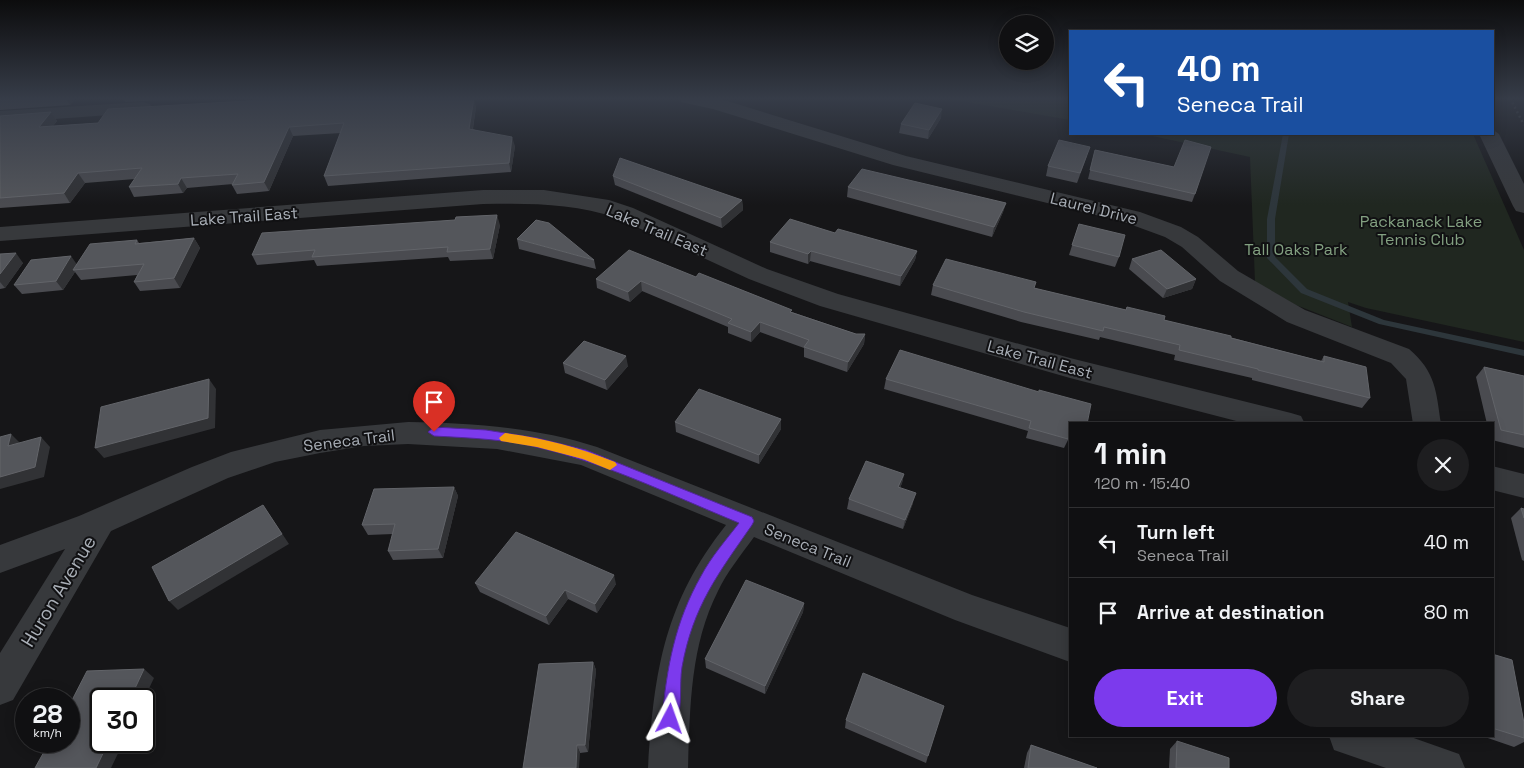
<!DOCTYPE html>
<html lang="en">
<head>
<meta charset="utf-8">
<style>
  body { margin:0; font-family:"Space Grotesk",sans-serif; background:#1e1e20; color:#f1f3f6; height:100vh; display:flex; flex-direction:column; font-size:19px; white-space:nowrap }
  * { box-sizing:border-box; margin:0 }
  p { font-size:16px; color:#9c9d9f }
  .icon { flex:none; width:28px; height:28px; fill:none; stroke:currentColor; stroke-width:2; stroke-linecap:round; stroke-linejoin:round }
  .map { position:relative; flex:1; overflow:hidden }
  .side { position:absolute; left:1069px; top:422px; width:425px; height:315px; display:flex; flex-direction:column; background:#101012; border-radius:0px; box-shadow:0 2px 12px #0003,0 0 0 1px #303032 }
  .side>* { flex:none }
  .guide { position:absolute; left:1069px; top:30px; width:425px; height:105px; border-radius:0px; box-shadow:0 2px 12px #0003,0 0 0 1px #303032; background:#1a4fa0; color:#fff; overflow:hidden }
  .tools { position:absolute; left:999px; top:15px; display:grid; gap:10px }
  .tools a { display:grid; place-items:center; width:55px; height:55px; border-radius:50%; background:#101012; box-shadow:0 2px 12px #0003,0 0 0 1px #303032; font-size:25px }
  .speed { position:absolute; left:15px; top:688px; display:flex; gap:10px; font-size:25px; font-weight:700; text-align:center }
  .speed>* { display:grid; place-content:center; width:65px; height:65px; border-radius:50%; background:#101012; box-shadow:0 2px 12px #0003,0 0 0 1px #303032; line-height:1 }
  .speed small { font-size:12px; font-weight:400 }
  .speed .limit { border:2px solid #111; border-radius:8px; background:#fff; color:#111 }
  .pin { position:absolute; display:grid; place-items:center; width:42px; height:42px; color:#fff; margin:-51px -21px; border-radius:50% 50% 50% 0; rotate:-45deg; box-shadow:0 0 5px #0007 }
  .pin .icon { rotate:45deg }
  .me { position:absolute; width:55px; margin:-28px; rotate:4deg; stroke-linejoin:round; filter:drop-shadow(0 0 4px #0008) }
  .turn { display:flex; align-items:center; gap:18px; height:105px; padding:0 25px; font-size:22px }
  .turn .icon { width:65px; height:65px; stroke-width:2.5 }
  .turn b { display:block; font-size:35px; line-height:42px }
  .round { display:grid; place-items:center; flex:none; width:52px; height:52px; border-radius:26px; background:#1e1e20 }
  .summary { display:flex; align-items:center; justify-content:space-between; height:85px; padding:0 25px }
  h1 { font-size:30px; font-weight:700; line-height:38px }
  .button { display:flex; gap:10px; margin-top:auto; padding:10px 25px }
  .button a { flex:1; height:58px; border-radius:30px; background:#7c3aed; color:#fff; font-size:20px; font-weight:700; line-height:58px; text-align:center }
  .button a+a { background:#1e1e20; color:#f1f3f6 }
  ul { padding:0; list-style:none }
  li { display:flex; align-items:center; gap:15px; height:70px; padding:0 25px; border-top:1px solid #303032 }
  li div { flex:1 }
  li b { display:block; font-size:19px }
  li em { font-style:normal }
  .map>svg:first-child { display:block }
</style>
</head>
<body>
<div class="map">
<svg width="1524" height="768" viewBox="0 0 1524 768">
  <rect width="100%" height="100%" fill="#161618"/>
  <!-- green -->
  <g fill="#202720">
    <path d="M944,98H1070V120Z"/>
    <path d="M1143,134H1473L1524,250V342L1366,308L1348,302L1352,327L1296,305L1255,282L1250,157Z"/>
  </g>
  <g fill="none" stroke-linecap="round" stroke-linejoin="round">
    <!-- stream -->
    <path fill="#2d363b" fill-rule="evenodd" d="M1283,134H1289L1275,219V257L1307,289L1384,320L1524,350V356L1379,324L1301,293L1267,258V219Z"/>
    <!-- path -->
    <path stroke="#3d4043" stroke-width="2.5" stroke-dasharray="2 3" stroke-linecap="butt" d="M1510,98L1524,125"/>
    <!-- minor -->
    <g fill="#37393c" fill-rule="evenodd">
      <path d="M679,98H713L724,100L906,156L1140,212L1181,227L1198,237L1238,271L1305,310L1409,349C1436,372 1436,391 1441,424H1413L1406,379L1391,363L1287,322L1220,281L1182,247L1165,237L1124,222L893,165L713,109L681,102Z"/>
      <path d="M143,102L150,104L152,108L150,112L0,123V111Z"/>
      <path d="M1492,129L1499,134L1524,184V213L1516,211L1513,206L1479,134H1492Z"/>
      <path d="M483,190H544L609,200L633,208L767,269L838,294L1070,358L1291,413L1301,416L1305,424H1248L1070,378L820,306L749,279L617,218C573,203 529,203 483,204L0,241V227Z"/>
      <path d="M408,422C471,423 536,427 597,447L972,595L1070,628V662L955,620L754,537C741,555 727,572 718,591C690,646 690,709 688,768H648C654,672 664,603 726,525L581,465L497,449L408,444L364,446L320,453L275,462L228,478L111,531L13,700L0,705V653L65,549L0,573V545L79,516L192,467L231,452L320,430Z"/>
      <path d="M1492,466L1524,474V498L1492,490Z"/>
      <path d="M1329,736H1408L1459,754L1465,768H1386L1334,750Z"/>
    </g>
  </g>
  <!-- wall -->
  <g fill="#4a4b50">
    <path d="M0,98H76L70,105L0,110Z"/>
    <path d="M123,98H201L125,102Z"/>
    <path d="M470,98L476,107L473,129L515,146L511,172L328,186L324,176L341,133L293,136L269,191L237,194L232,185L233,184L187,188L183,193L134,197L129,187L135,179L85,183L70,203L0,208V116L51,112L57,121L53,126Z"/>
    <path d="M941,118L928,139L899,133L901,124Z"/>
    <path d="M1095,150L1174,167L1195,194L1192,202L1088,179Z"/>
    <path d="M1087,156L1077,183L1046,176L1048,166Z"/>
    <path d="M613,176L742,200L743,210L722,228L615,185Z"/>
    <path d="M848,187L1006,203L1003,212L992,237L847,197Z"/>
    <path d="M1079,224L1119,257L1115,267L1069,255Z"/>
    <path d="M500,225L493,259L450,261L448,257L317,266L314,260L257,265L252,255Z"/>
    <path d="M835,233L917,251L915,260L900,286L810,261L808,264L770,252V242Z"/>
    <path d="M194,238L200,248L180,288L140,291L134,282L137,275L81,280L75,272L63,290L22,294L14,285L77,264L137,240L139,243Z"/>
    <path d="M517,239L594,260L596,269L519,249Z"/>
    <path d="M0,254L23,263L5,288L0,289Z"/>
    <path d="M1132,259L1196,279L1192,289L1163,298L1129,269Z"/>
    <path d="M696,277L792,312L856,334H865L864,344L847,372L804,357V348L760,332L751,342L728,333V327L642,291L630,302L597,288L596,279Z"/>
    <path d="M933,285L1034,288L1126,310L1127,307L1164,320L1321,361L1324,356L1370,398L1362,408L1252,380V378L1174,360L1175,355L1100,337L1099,340L1021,322L931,295Z"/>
    <path d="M563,363L628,366L607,390L565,373Z"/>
    <path d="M1484,367L1524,376V448L1492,440V424H1487L1476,377Z"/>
    <path d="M886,379L1038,392L1070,424V441L1068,440L1064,448L1026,438L1028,431L884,389Z"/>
    <path d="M781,419V429L759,464L676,432L675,422Z"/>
    <path d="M904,474L902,483L900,488L913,503L903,529L847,509L849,499Z"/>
    <path d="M454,487L458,496L443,558L393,560L388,551L393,534L368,535L362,525Z"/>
    <path d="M1521,508L1524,509V561L1522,560L1511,518Z"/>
    <path d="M475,583L616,584L597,613L568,599L549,625L480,592Z"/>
    <path d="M804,603L803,612L765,694L706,668L705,659Z"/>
    <path d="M1492,654L1524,723V742L1514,747L1482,736H1492Z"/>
    <path d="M593,662L596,670L588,752L580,753L539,664Z"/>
    <path d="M846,720L928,756L926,763L845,728Z"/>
    <path d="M1177,741L1229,768H1169L1170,749Z"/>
    <path d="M1031,745L1097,768H1024L1027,753Z"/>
  </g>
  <!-- shaded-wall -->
  <g fill="#313235">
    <path d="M65,98H76L70,105Z"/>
    <path d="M474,98L476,107L471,138L469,129Z"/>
    <path d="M942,109L941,118L928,139L929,130Z"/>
    <path d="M51,112L57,121L45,136L39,127Z"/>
    <path d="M289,127L293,136L269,191L264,182Z"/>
    <path d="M512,137L515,146L511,172L509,163Z"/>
    <path d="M78,173L85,183L70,203L64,193Z"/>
    <path d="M181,178L187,188L183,193L178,184Z"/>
    <path d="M742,200L743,210L722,228L721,218Z"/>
    <path d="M1006,203L1003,212L992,237L994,227Z"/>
    <path d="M497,215L500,225L493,259L490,249Z"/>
    <path d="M194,238L200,248L180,288L174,278Z"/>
    <path d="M811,251L810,261L808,264V254Z"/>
    <path d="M917,251L915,260L900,286L901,276Z"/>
    <path d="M16,253L23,263L5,288L0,282V274Z"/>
    <path d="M71,256L78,266L73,270L75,272L63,290L56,281Z"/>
    <path d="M1196,279L1192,289L1163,298L1167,289Z"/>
    <path d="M641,281L642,291L630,302L628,292Z"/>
    <path d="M760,322V332L751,342V332Z"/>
    <path d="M865,334L864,344L847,372L848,362Z"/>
    <path d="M626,356L628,366L607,390L605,380Z"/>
    <path d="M209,379L216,389L215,428L104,458L95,448Z"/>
    <path d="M781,419V429L759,464V455Z"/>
    <path d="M11,434L21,444L8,446Z"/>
    <path d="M41,437L50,447L44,477L0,489V477Z"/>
    <path d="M904,474L902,483L896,497L898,487Z"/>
    <path d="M454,487L458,496L443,558L438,549Z"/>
    <path d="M916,493L913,503L903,529L905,520Z"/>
    <path d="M263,505L289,544L178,610L169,601Z"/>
    <path d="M614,575L616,584L597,613L595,604Z"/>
    <path d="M565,590L568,599L549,625L546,616Z"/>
    <path d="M804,603L803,612L765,694V686Z"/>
    <path d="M593,662L596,670L588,752L585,745Z"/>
    <path d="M144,669L154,678L144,699H130Z"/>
    <path d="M109,741H124L111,768H96Z"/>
    <path d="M577,745L580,753L579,768H576Z"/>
  </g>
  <!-- building -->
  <g fill="#54565b" stroke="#626469">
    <path d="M0,98H44L0,100Z"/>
    <path d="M298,98H474L469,129L512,137L509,163L324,176L344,123L289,127L264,182L232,185L238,174L181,178L178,184L129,187L142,168L78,173L64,193L0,198V116L51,112L39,127L98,123L108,109Z"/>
    <path d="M915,103L942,109L929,130L901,124Z"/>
    <path d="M1059,140L1090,147L1080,173L1048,166Z"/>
    <path d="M1185,140L1211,147L1195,194L1090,170L1095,150L1174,167Z"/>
    <path d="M620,158L742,200L721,218L613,176Z"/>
    <path d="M862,169L1006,203L994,227L848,187Z"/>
    <path d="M497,215L490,249L447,252L448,247L312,257L315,250L252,255L262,233L455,220L456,217Z"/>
    <path d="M790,219L835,233L838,229L917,251L901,276L811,251L808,254L770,242Z"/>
    <path d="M536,220L549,223L594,260L517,239Z"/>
    <path d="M1079,224L1125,235L1119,257L1072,245Z"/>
    <path d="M194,238L174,278L134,282L144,264L73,270L90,244L137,240L135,244Z"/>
    <path d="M629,250L696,277L699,273L792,310L790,312L856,334H865L848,362L804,347L809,340L760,322L751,332L728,323L732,319L641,281L628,292L596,279Z"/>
    <path d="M1161,250L1196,279L1167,289L1132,259Z"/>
    <path d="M16,253L0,274V254Z"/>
    <path d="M71,256L56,281L14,285L31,260Z"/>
    <path d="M946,259L1036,282L1034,288L1126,310L1127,307L1165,316L1164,320L1231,336V338L1324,362V356L1366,367L1370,398L1258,370V369L1179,350L1180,345L1104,327L1103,331L1024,312L933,285Z"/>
    <path d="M584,341L626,356L605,380L563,363Z"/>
    <path d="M900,350L1039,392V390L1091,404L1087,424H1070V430L1068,439L1029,428L1031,421L886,379Z"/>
    <path d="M1484,367L1524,376V435L1501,430Z"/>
    <path d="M209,379L208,418L95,448L101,407Z"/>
    <path d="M699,389L781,419L759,455L675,422Z"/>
    <path d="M11,434L8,446L41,437L35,467L0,477V437Z"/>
    <path d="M866,461L904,474L898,487L916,493L905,520L849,499Z"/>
    <path d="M454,487L438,549L388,551L395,524L362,525L374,489Z"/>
    <path d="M263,505L282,534L169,601L152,567Z"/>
    <path d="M1521,508L1524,509V518Z"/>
    <path d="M516,532L614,575L595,604L565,590L546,616L475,583Z"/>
    <path d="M746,580L804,603L765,686L705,659Z"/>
    <path d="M1492,654L1512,660L1524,723V738L1492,728Z"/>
    <path d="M593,662L585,745H577L576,768H523L539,664Z"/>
    <path d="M144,669L130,699H101V741H109L96,768H35L50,741H69V706L87,671Z"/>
    <path d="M863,673L944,706L928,756L846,720Z"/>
    <path d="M1177,741L1229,758V768H1176Z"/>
    <path d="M1031,745L1097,768H1028Z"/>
  </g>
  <!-- sky -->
  <linearGradient id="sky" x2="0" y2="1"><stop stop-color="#0c0c0d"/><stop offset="0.48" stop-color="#363c48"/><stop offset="1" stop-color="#363c48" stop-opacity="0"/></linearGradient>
  <rect width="1524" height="205" fill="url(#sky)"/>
  <!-- route -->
  <path fill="#7c3aed" stroke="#51269a" d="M434,427L486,430L537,438L586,450L752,517L754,521L752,525C718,574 693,606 682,667C679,686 683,707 676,724L670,726L665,724L662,719C667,666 675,622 701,576C711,557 726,540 739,523C673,496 608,464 540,448C505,439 469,438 434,436L428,432Z"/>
  <!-- slow -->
  <path fill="#f59e0b" d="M505,433C543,438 579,447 615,462L617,465L610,470L583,459L537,447L501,441L499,438Z"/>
  <g text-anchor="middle" stroke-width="4" stroke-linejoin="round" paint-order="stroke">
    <!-- street labels -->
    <g font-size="16" fill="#a9afb7" stroke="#111113">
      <text transform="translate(1094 208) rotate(14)" y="6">Laurel Drive</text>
      <text transform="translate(244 216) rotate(-4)" y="6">Lake Trail East</text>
      <text transform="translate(657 230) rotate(23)" y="6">Lake Trail East</text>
      <text transform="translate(1040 359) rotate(15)" y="6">Lake Trail East</text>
      <text transform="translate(349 440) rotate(-7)" y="6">Seneca Trail</text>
      <text transform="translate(808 545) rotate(22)" y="6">Seneca Trail</text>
    </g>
    <!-- park labels -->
    <g font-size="16" fill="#83a081" stroke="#111113">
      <text x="1421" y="227">Packanack Lake<tspan x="1421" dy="18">Tennis Club</tspan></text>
      <text x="1296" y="255">Tall Oaks Park</text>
    </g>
    <!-- near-street labels -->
    <g font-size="19" fill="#a9afb7" stroke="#111113">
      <text transform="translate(58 591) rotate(-59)" y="7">Huron Avenue</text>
    </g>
  </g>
</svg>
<div class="tools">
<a><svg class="icon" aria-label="layers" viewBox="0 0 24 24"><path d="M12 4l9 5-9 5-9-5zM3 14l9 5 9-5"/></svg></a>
</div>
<div class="speed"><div>28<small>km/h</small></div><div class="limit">30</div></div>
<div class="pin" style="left:434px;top:432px;background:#d93025"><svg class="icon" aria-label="arrive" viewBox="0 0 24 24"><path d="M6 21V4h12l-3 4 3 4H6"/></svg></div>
<svg class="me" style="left:670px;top:719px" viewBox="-20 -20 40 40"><path d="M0-17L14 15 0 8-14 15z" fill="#7c3aed" stroke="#fff" stroke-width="4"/></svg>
<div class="guide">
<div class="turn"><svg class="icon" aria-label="left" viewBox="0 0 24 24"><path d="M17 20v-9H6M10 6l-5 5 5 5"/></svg><div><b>40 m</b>Seneca Trail</div></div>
</div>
<section class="side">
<div class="summary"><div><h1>1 min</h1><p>120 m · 15:40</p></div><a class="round"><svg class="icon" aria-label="close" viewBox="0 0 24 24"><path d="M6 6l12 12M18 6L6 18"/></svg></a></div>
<ul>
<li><svg class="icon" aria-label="left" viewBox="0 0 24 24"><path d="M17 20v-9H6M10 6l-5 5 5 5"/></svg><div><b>Turn left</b><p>Seneca Trail</p></div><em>40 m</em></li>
<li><svg class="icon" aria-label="arrive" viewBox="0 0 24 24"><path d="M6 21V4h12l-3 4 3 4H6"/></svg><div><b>Arrive at destination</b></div><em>80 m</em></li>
</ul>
<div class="button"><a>Exit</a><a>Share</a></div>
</section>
</div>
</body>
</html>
